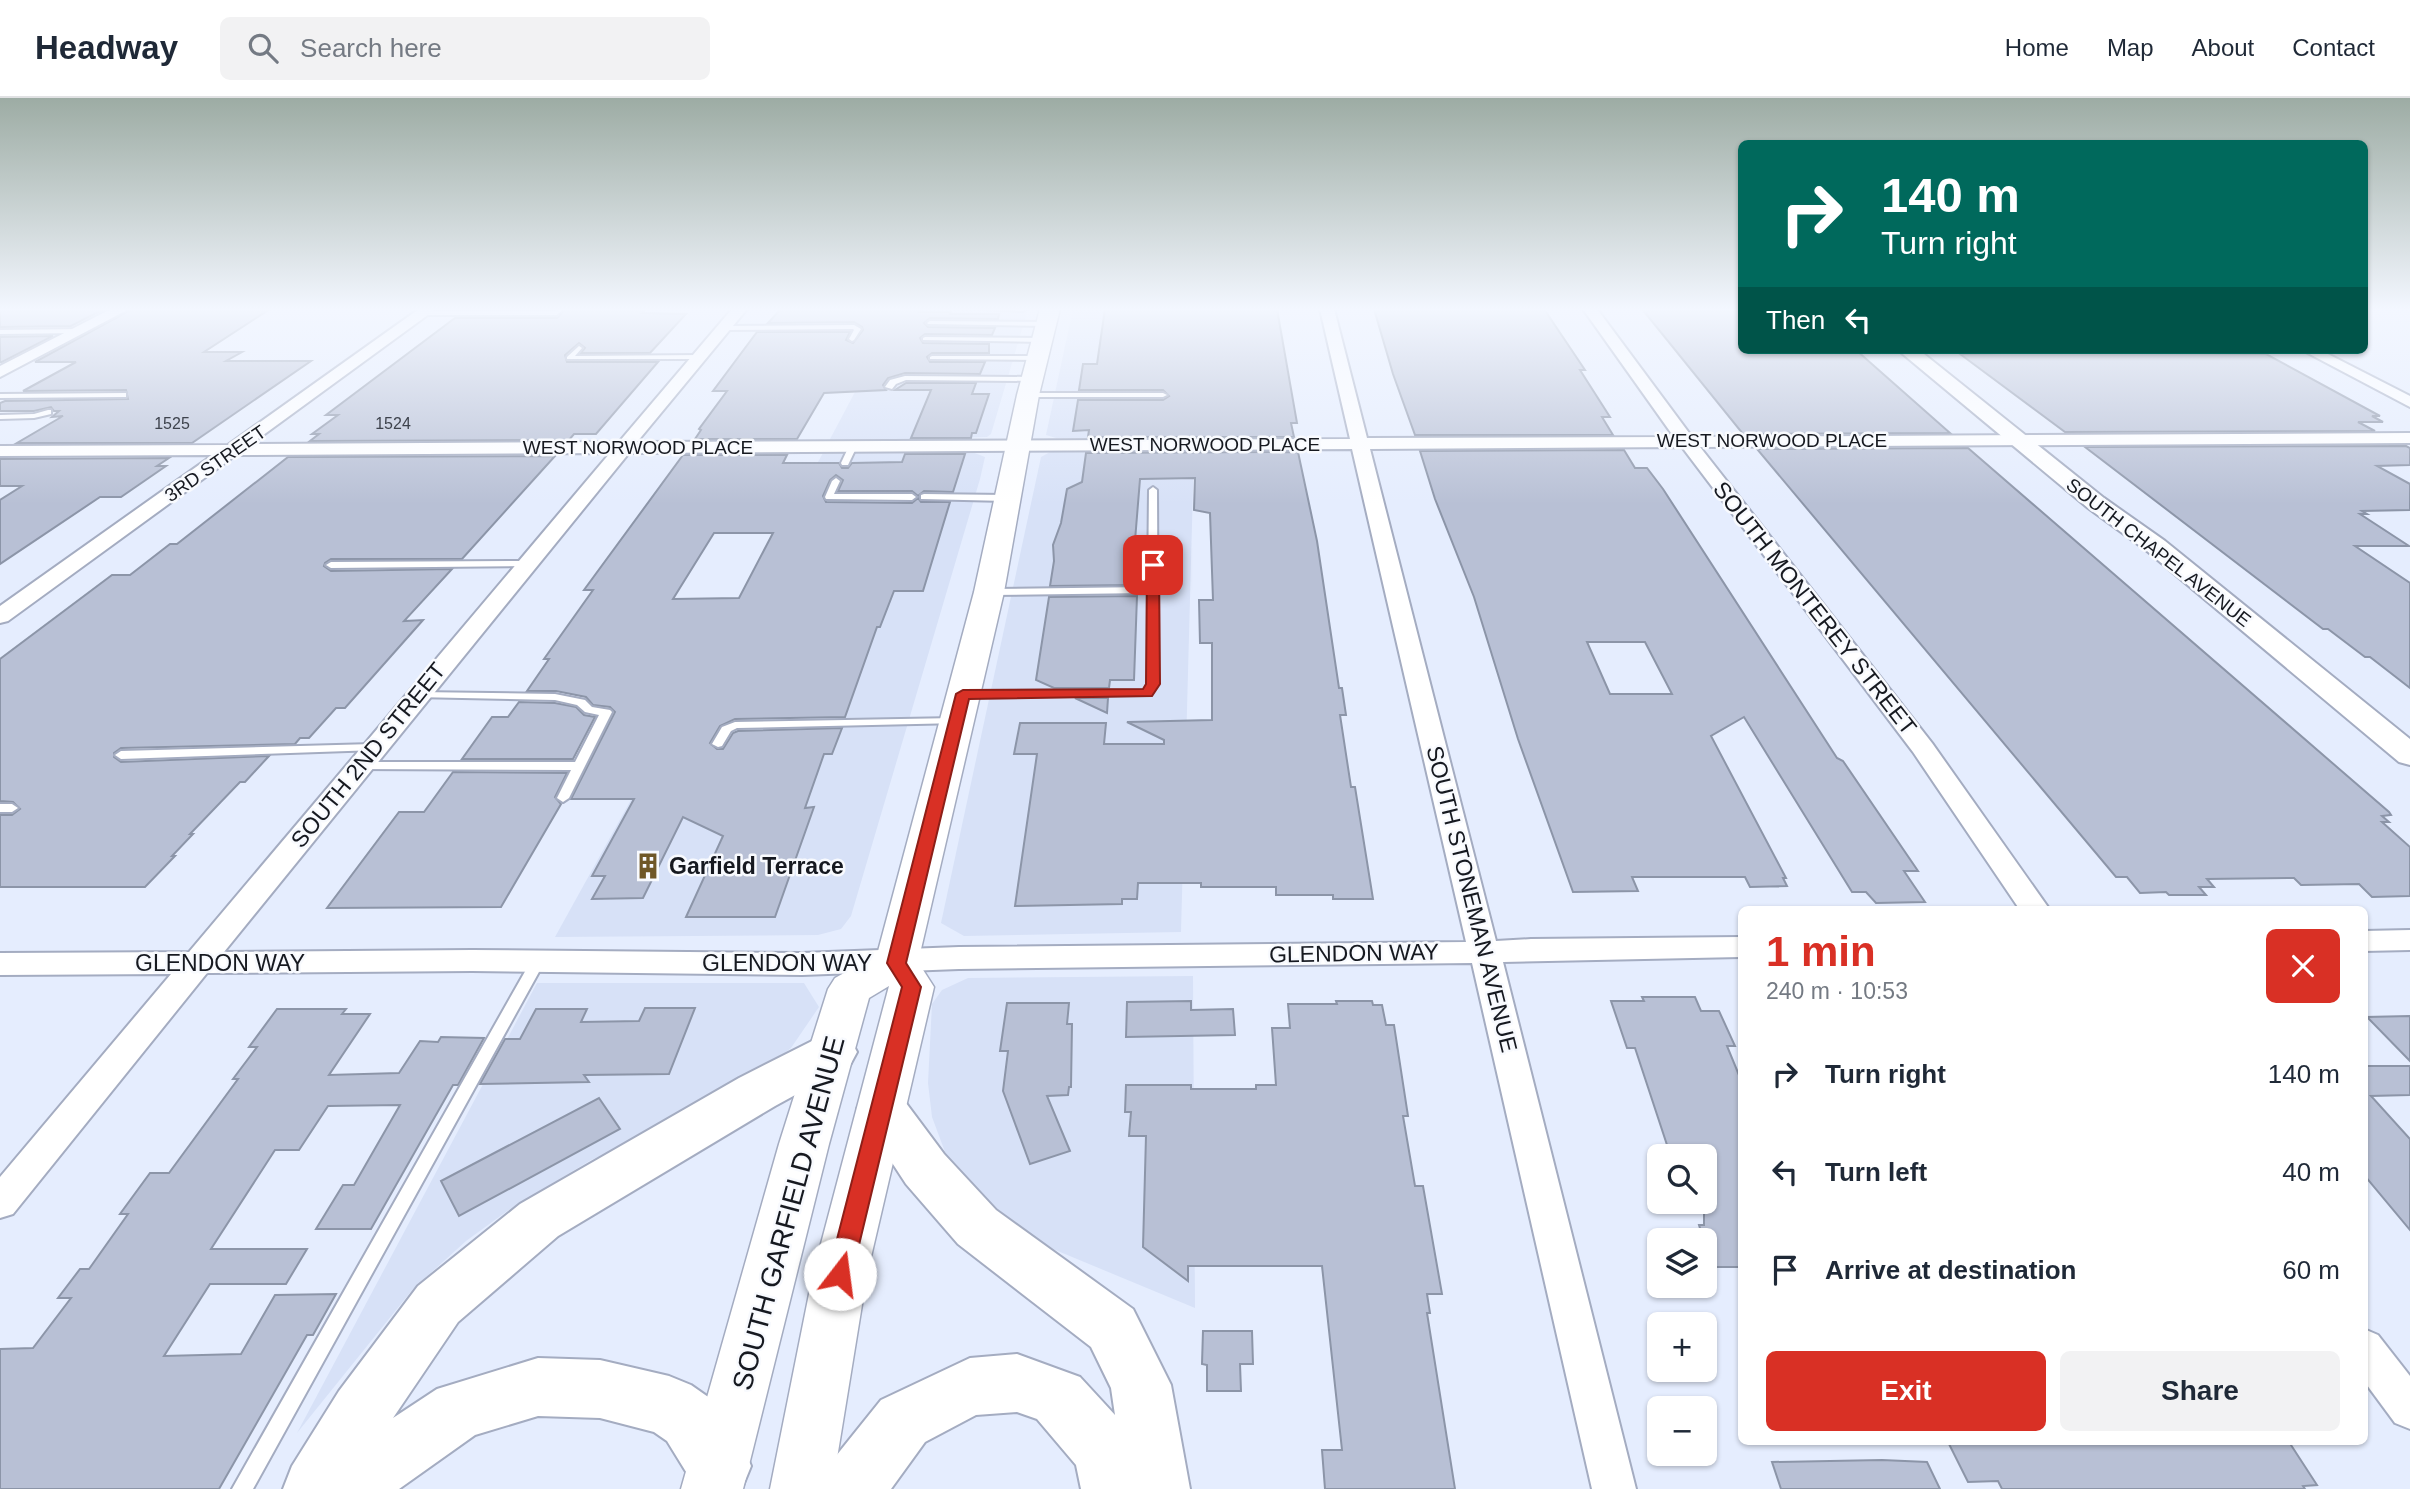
<!DOCTYPE html>
<html lang="en">
<head>
<meta charset="utf-8">
<style>
  body { margin:0; font-family:Helvetica,sans-serif; background:#f2f2f3; color:#1f2937; height:100vh; display:flex; flex-direction:column; font-size:26px; white-space:nowrap }
  * { box-sizing:border-box; margin:0 }
  p { font-size:23px; color:#747a83 }
  .icon { flex:none; width:38px; height:38px; fill:none; stroke:currentColor; stroke-width:2; stroke-linecap:round; stroke-linejoin:round }
  .map { position:relative; flex:1; overflow:hidden }
  .sheet { position:absolute; left:1738px; top:808px; width:630px; height:539px; display:flex; flex-direction:column; background:#fff; border-radius:10px; box-shadow:0 2px 5px #0004 }
  .sheet>* { flex:none }
  .guide { position:absolute; left:1738px; top:42px; width:630px; height:214px; border-radius:10px; box-shadow:0 2px 5px #0004; background:#00695c; color:#fff; overflow:hidden }
  .tools { position:absolute; left:1647px; top:1046px; display:grid; gap:14px }
  .tools a { display:grid; place-items:center; width:70px; height:70px; border-radius:10px; background:#fff; box-shadow:0 2px 5px #0004; font-size:35px }
  .pin { position:absolute; display:grid; place-items:center; width:60px; height:60px; color:#fff; margin:-30px; border-radius:14px; box-shadow:0 4px 10px #0006 }
  .me { position:absolute; width:77px; margin:-38px; rotate:15deg; stroke-linejoin:round; filter:drop-shadow(0 0 5px #0008) }
  .turn { display:flex; align-items:center; gap:24px; height:147px; padding:0 28px; font-size:32px }
  .turn .icon { width:91px; height:91px; stroke-width:2.5 }
  .turn b { display:block; font-size:49px; line-height:60px }
  .then { display:flex; align-items:center; height:66px; padding:0 28px; background:#0003; gap:14px; font-size:26px }
  .round { display:grid; place-items:center; flex:none; width:74px; height:74px; border-radius:10px; background:#f2f2f3 }
  .overview { display:flex; align-items:center; justify-content:space-between; height:119px; padding:0 28px }
  h1 { font-size:42px; font-weight:700; line-height:52px; color:#d93025 }
  .primary-button { display:flex; gap:14px; margin-top:auto; padding:14px 28px }
  .primary-button a { flex:1; height:80px; border-radius:10px; background:#d93025; color:#fff; font-size:28px; font-weight:700; line-height:80px; text-align:center }
  .primary-button a+a { background:#f2f2f3; color:#1f2937 }
  ul { padding:0; list-style:none }
  li { display:flex; align-items:center; gap:21px; height:98px; padding:0 28px }
  li div { flex:1 }
  li b { display:block; font-size:26px }
  li em { font-style:normal }
  header { display:flex; align-items:center; gap:42px; box-sizing:border-box; height:98px; padding:0 35px; background:#fff; border-bottom:2px solid #e0e1e3 }
  header strong { font-size:33px }
  nav { display:flex; gap:38px; margin-inline-start:auto; font-size:24px }
  .search { width:490px; height:63px; background:#f2f2f3; display:flex; align-items:center; gap:18px; box-sizing:border-box; padding:0 24px; border-radius:10px; color:#747a83; font-size:26px }
  .map>svg:first-child { display:block }
</style>
</head>
<body>
<header>
<strong>Headway</strong>
<div class="search"><svg class="icon" aria-label="search" viewBox="0 0 24 24"><circle cx="10" cy="10" r="6"/><path d="M15 15l6 6"/></svg>Search here</div>
<nav><a>Home</a><a>Map</a><a>About</a><a>Contact</a></nav>
</header>
<div class="map">
<svg width="2410" height="1391" viewBox="0 0 2410 1391">
  <rect width="100%" height="100%" fill="#e5edfe"/>
  <!-- built -->
  <g fill="#d7e1f7">
    <path d="M899,211H1028L991,336L987,339L829,343Z"/>
    <path d="M1073,211H1194L1196,340H1056L1046,337Z"/>
    <path d="M1194,352L1181,834L964,838L941,825L1041,359L1052,353Z"/>
    <path d="M972,354L985,359L980,381L851,818L841,831L818,837L555,839L823,355Z"/>
    <path d="M1193,878L1195,1210L1024,1139L951,1070L932,1019L928,985L932,906L942,892L968,880Z"/>
    <path d="M537,885H804L819,909L791,950L751,982L632,1044L591,1062L510,1111L466,1143L413,1191L297,1335Z"/>
  </g>
  <!-- building -->
  <g fill="#b8c0d5" stroke="#8c95a8" stroke-width="2" fill-rule="evenodd">
    <path d="M0,211H104L71,228L0,229Z"/>
    <path d="M132,211H270L204,254H242L226,263H311L192,345H17L63,318L52,319L59,313H54L51,309L34,313H0V305L5,303L128,301L126,292L23,293L76,264H35Z"/>
    <path d="M565,211H646L642,215L686,216L650,255H581L585,250L579,245L565,257L567,264H658L596,336H574L569,342L310,343L319,336H312L338,317H326L455,220H557Z"/>
    <path d="M781,211H921L919,214H951L950,216H999L998,221L930,220L924,225L928,229L995,230L992,237L925,236L920,240L923,245L989,246V255H932L927,259L930,264H985L980,276L905,275L888,280L883,287L886,292L824,295L797,341H695L701,332L699,331L727,293H713L757,234H850L846,242L853,245L863,232L862,229L854,224L768,225Z"/>
    <path d="M1105,211H1277L1297,325H1291L1294,339H1088L1089,332L1073,333L1078,302H1163L1169,298L1163,292H1079L1083,266H1097Z"/>
    <path d="M1374,211H1544L1585,272H1580L1610,319H1602L1613,337H1415L1393,276Z"/>
    <path d="M1642,211H1741V252H1856L1950,335L1743,336Z"/>
    <path d="M53,238L2,264H0V239Z"/>
    <path d="M2134,252L2138,255L2266,256L2380,318H2372L2383,324H2358L2375,333L2065,334L1960,256Z"/>
    <path d="M906,285H976L972,296H989L976,335H972L971,340H911L931,292H895Z"/>
    <path d="M2406,348L2410,350V367L2377,368L2410,386V412L2362,413L2367,416H2360L2409,448H2355L2410,485V590L2370,559H2365L2328,531H2323L2085,349Z"/>
    <path d="M1968,350L2389,714L2391,717L2382,718L2389,724H2382L2410,749V798L2372,799L2359,786L2301,787L2294,780L2207,781L2214,789H2199L2206,797H2169L2166,794L2140,795L2127,779H2116L1757,351Z"/>
    <path d="M1624,352L1635,370H1647L1663,391L1837,660L1843,663L1918,773H1904L1925,804L1876,805L1866,794H1852L1744,619L1711,638L1786,780H1783L1787,788L1750,789L1745,779H1632L1638,793L1573,794L1518,641L1474,499L1435,401L1420,353ZM1587,544H1645L1672,596H1610Z"/>
    <path d="M1298,354L1317,443L1339,590H1342L1346,617H1340L1351,689H1355L1373,801H1333V797H1276V789H1201V785H1138L1137,801H1122V806L1015,808L1037,656H1014L1020,625H1106L1104,646H1164V642L1127,624L1212,622V545H1200L1199,502H1213L1210,415L1194,412L1195,380L1140,381L1134,455L1140,461L1130,487L1050,488L1054,463L1053,447L1061,425L1067,391L1082,384L1086,355Z"/>
    <path d="M905,356H965L953,394L924,393L918,398L912,393H838L843,382L836,377L830,382L823,398L826,404L912,405L918,400L921,404H950L923,493H894L880,529H877L845,619L735,621L720,628L710,645L717,651H723L733,635L738,633L842,630L832,656H824L805,710L814,709L775,819H686L723,738L683,719L643,800L592,801L605,778H592L634,701H571L615,614L610,609L593,607L586,599L556,593H527L549,561H544L593,492H584L683,357H787L783,365H839L842,370H848L852,365L902,364ZM714,435H773L739,500L673,501Z"/>
    <path d="M555,358L462,461H331L325,465L324,468L331,473L452,471L404,523L423,522L345,610H336L309,640H300L295,646L121,650L114,655V659L121,664L269,658L245,684H240L190,736H193L172,758H175L145,789H0V717H12L20,711L13,704L0,703V561L112,477H130L170,446H177L288,359Z"/>
    <path d="M169,360L157,368H166L121,399H100L0,466V402L22,388H0V361Z"/>
    <path d="M1137,498L1134,582H1110L1109,590H1054L1036,582L1049,499Z"/>
    <path d="M1075,600H1108L1107,615Z"/>
    <path d="M519,604L555,605L576,609L584,617L595,619L573,661H462L492,619H508Z"/>
    <path d="M453,674L567,675L555,699L561,706L501,809L327,810L399,714H424Z"/>
    <path d="M1642,899H1695L1701,913H1719L1735,948H1727L1741,982V1169H1712L1699,1127H1704V1059H1671L1635,950H1627L1611,903H1644Z"/>
    <path d="M1191,903V912L1233,911L1235,937L1126,939L1127,904Z"/>
    <path d="M1336,903H1372L1373,907H1382L1386,927H1394L1408,1018H1403L1415,1088H1423L1442,1196H1427L1430,1215H1427L1455,1391H1325L1322,1352H1342L1322,1168H1188V1183L1143,1149L1146,1038H1129L1131,1014H1125L1126,987H1191V991H1256V987H1276L1272,930H1290L1288,906H1337Z"/>
    <path d="M1007,905H1069L1067,926H1072L1071,989H1069L1068,997L1047,998L1070,1053L1030,1066L1003,993L1008,953H1000Z"/>
    <path d="M645,910H695L669,976L584,977L589,984L480,986L505,941H520L536,911H587L581,924L639,923Z"/>
    <path d="M277,911H346L342,916H370L329,977L399,975L420,943L438,944L441,939L484,940L458,987H453L371,1131H316L343,1087H354L400,1007L328,1008L299,1052H275L211,1151H307L286,1186H210L164,1258L241,1256L275,1197L336,1196L313,1237H307L219,1391H0V1251L33,1250L71,1200H58L80,1171H89L128,1116H120L150,1075H169L238,981H233L257,949H249Z"/>
    <path d="M2410,918V963L2367,919Z"/>
    <path d="M2364,968H2410V997L2371,998L2410,1041V1132L2364,1077Z"/>
    <path d="M599,1000L620,1031L459,1118L441,1083Z"/>
    <path d="M1203,1233H1252L1253,1266H1240L1241,1293H1207V1267L1202,1266Z"/>
    <path d="M1948,1344H2289L2317,1387L2303,1388L2305,1391H2002L1998,1383L1968,1384Z"/>
    <path d="M1882,1362L1927,1364L1940,1391H1781L1772,1364Z"/>
  </g>
  <g fill="none" stroke-linecap="round" stroke-linejoin="round">
    <!-- service casing -->
    <g stroke="#a4acc1" stroke-width="4">
      <g id="service">
        <path d="M556,211H563L557,217H424L421,215L424,213H555Z"/>
        <path d="M980,211H1026L1023,213Z"/>
        <path d="M930,223L1046,224L1049,226L1046,228L928,226L927,225Z"/>
        <path d="M854,227L861,231L854,242L852,243L849,241L854,232L853,231L725,232L722,230L725,228Z"/>
        <path d="M0,232L80,231L83,233L80,235L0,236Z"/>
        <path d="M925,239L1044,240L1047,242L1044,244L923,242V240Z"/>
        <path d="M579,248L582,250L575,258L700,257L704,259L700,261H567V259Z"/>
        <path d="M932,258H1037L1041,260L1037,262L930,261V259Z"/>
        <path d="M905,278L1033,279L1037,281L1033,283L906,282L896,286L892,291L885,289L890,282Z"/>
        <path d="M126,295V299H123L0,300V296Z"/>
        <path d="M1025,295H1163L1167,297L1163,299H1028L1024,297Z"/>
        <path d="M48,312H51V316L34,320L0,321V317L34,316Z"/>
        <path d="M850,346L857,348L848,367H842L841,365Z"/>
        <path d="M836,380L840,383L834,396H912L916,399L912,402L826,401L825,399L832,383Z"/>
        <path d="M1153,389L1157,392L1158,586L1151,597L959,598L957,596L959,594L963,593L1144,592L1148,586V495L989,497L984,494L989,491L1148,489L1149,392Z"/>
        <path d="M924,396L1006,397L1010,400L1006,403L921,401V397Z"/>
        <path d="M526,463L531,466L529,468L331,470L326,467L331,464Z"/>
        <path d="M418,594L555,596L585,602L592,609L610,612L612,614L569,700L563,704L557,700L571,672L356,671L354,668L356,665L360,664H575L599,617L585,614L577,607L555,602L414,599L412,597L414,595Z"/>
        <path d="M956,620L962,623L960,625L737,630L731,633L722,648L718,649L712,646L722,629L735,624Z"/>
        <path d="M373,646L379,650L377,652L121,661L115,657L121,653Z"/>
        <path d="M0,706H12L18,710L12,714H0Z"/>
        <path d="M538,858L543,859L545,863L253,1391H232L531,863L533,859Z"/>
      </g>
    </g>
    <!-- minor casing -->
    <g stroke="#a4acc1" stroke-width="4">
      <g id="minor">
        <path d="M111,211H129L0,279V268Z"/>
        <path d="M419,211H436L251,346L619,344L732,211H747L637,344L1350,341L1320,211H1334L1367,340L1674,339L1583,211H1597L1692,339L2410,335V345L1700,349L1932,645L2050,812H2020L1913,654L1682,349L1370,351L1496,843L1531,841L1741,839V859L1503,864L1636,1391H1592L1472,865L959,871L802,877L472,873L207,875L13,1116L0,1120V1079L171,876L0,877V855L189,854L610,355L236,357L8,523L0,525V508L213,357L0,358V348L228,347ZM1352,351L1466,844L959,849L802,855L472,852L224,854L629,355Z"/>
        <path d="M2302,252H2320L2410,298V309Z"/>
        <path d="M2410,832V852L2364,853V833Z"/>
        <path d="M2364,1231L2378,1237L2410,1278V1331L2395,1325L2364,1283Z"/>
      </g>
    </g>
    <!-- tertiary casing -->
    <g stroke="#a4acc1" stroke-width="4">
      <path id="tertiary" d="M1898,252H1919L2104,400L2165,443L2410,641V667L2399,664L2147,453L2088,410Z"/>
    </g>
    <!-- secondary casing -->
    <g stroke="#a4acc1" stroke-width="3">
      <path id="secondary" d="M1040,211H1060L1039,297L1004,494L918,864L934,889L867,1176L832,1391H770L813,1176L889,888L869,900L829,1046L743,1391H681L779,1046L828,891L835,880L877,857L974,494L1017,297Z"/>
    </g>
    <!-- motorway casing -->
    <g stroke="#a4acc1" stroke-width="4">
      <g id="motorway">
        <path d="M833,936L850,941L857,954L850,967L775,1008L558,1138L458,1224L393,1320L437,1291L538,1260L600,1262L669,1278L691,1287L711,1301L742,1346L751,1368L742,1390H696L667,1343L654,1334L600,1320L538,1318L475,1337L399,1391H283L292,1368L339,1293L418,1188L520,1106L739,980L816,941Z"/>
        <path d="M882,991L900,997L944,1056L996,1112L1133,1211L1171,1287L1190,1391H1081L1076,1367L1037,1321L1017,1314L976,1317L925,1344L891,1391H819L828,1368L881,1302L970,1260L1017,1256L1058,1271L1080,1279L1115,1317L1111,1290L1091,1249L958,1146L906,1086L857,1011L864,997Z"/>
      </g>
    </g>
    <!-- service -->
    <use href="#service" fill="#fff" fill-rule="evenodd"/>
    <!-- minor -->
    <use href="#minor" fill="#fff" fill-rule="evenodd"/>
    <!-- tertiary -->
    <use href="#tertiary" fill="#fff" fill-rule="evenodd"/>
    <!-- secondary -->
    <use href="#secondary" fill="#fff" fill-rule="evenodd"/>
    <!-- motorway -->
    <use href="#motorway" fill="#fff" fill-rule="evenodd"/>
  </g>
  <!-- sky -->
  <linearGradient id="sky" x2="0" y2="1"><stop stop-color="#9daca4"/><stop offset="0.52" stop-color="#f3f7ff"/><stop offset="1" stop-color="#f3f7ff" stop-opacity="0"/></linearGradient>
  <rect width="2410" height="406" fill="url(#sky)"/>
  <!-- route -->
  <path fill="#d93025" stroke="#8d1f18" stroke-width="2" d="M1153,464L1159,467L1160,586L1152,598L969,601L906,865L921,889L852,1176L848,1183L840,1186L832,1183L828,1176L902,889L887,865L956,596L963,592L1143,591L1146,586L1147,467Z"/>
  <!-- icons -->
  <defs>
    <g id="building-bare" transform="scale(2.1)"><path d="M-4-6H4V6H1V3H-1V6H-4ZM-2.5-4.3h1.7v1.8h-1.7ZM.8-4.3h1.7v1.8H.8ZM-2.5-1h1.7V.8h-1.7ZM.8-1h1.7V.8H.8Z" fill="#6f5727" stroke="#f8fafe" stroke-width="2.5" paint-order="stroke"/></g>
  </defs>
  <g fill-rule="evenodd">
    <use href="#building-bare" x="648" y="768"/>
  </g>
  <g text-anchor="middle" stroke-width="5" stroke-linejoin="round" paint-order="stroke">
    <!-- far-number labels -->
    <g font-size="16" fill="#3e434d">
      <text x="172" y="331">1525</text>
      <text x="393" y="331">1524</text>
    </g>
    <!-- far-street labels -->
    <g font-size="19" fill="#161920" stroke="#f8fafe">
      <text x="1772" y="349">WEST NORWOOD PLACE</text>
      <text x="1205" y="353">WEST NORWOOD PLACE</text>
      <text x="638" y="356">WEST NORWOOD PLACE</text>
      <text transform="translate(215 365) rotate(-35)" y="7">3RD STREET</text>
      <text transform="translate(2159 454) rotate(38)" y="7">SOUTH CHAPEL AVENUE</text>
    </g>
    <!-- street labels -->
    <g font-size="23" fill="#161920" stroke="#f8fafe">
      <text transform="translate(1815 510) rotate(52)" y="8">SOUTH MONTEREY STREET</text>
      <text transform="translate(368 657) rotate(-51)" y="8">SOUTH 2ND STREET</text>
      <text transform="translate(1472 801) rotate(76)" y="8">SOUTH STONEMAN AVENUE</text>
      <text transform="translate(1354 855) rotate(-1)" y="8">GLENDON WAY</text>
      <text x="220" y="873">GLENDON WAY</text>
      <text x="787" y="873">GLENDON WAY</text>
    </g>
    <!-- poi labels -->
    <g font-size="23" font-weight="bold" fill="#161920" stroke="#f8fafe" text-anchor="start">
      <text x="669" y="776">Garfield Terrace</text>
    </g>
    <!-- near-street labels -->
    <g font-size="28" fill="#161920" stroke="#f8fafe">
      <text transform="translate(788 1115) rotate(-75)" y="10">SOUTH GARFIELD AVENUE</text>
    </g>
  </g>
</svg>
<div class="tools">
<a><svg class="icon" aria-label="search" viewBox="0 0 24 24"><circle cx="10" cy="10" r="6"/><path d="M15 15l6 6"/></svg></a>
<a><svg class="icon" aria-label="layers" viewBox="0 0 24 24"><path d="M12 4l9 5-9 5-9-5zM3 14l9 5 9-5"/></svg></a>
<a>+</a>
<a>−</a>
</div>
<div class="pin" style="left:1153px;top:467px;background:#d93025"><svg class="icon" aria-label="arrive" viewBox="0 0 24 24"><path d="M6 21V4h12l-3 4 3 4H6"/></svg></div>
<svg class="me" style="left:840px;top:1176px" viewBox="-20 -20 40 40"><circle r="19" fill="#fff"/><path d="M0-13L10 11 0 6-10 11z" fill="#d93025"/></svg>
<div class="guide">
<div class="turn"><svg class="icon" aria-label="right" viewBox="0 0 24 24"><path d="M7 20v-9h11M14 6l5 5-5 5"/></svg><div><b>140 m</b>Turn right</div></div>
<div class="then">Then<svg class="icon" aria-label="left" viewBox="0 0 24 24"><path d="M17 20v-9H6M10 6l-5 5 5 5"/></svg></div>
</div>
<section class="sheet">
<div class="overview"><div><h1>1 min</h1><p>240 m · 10:53</p></div><a class="round" style="background:#d93025;color:#fff"><svg class="icon" aria-label="close" viewBox="0 0 24 24"><path d="M6 6l12 12M18 6L6 18"/></svg></a></div>
<ul>
<li><svg class="icon" aria-label="right" viewBox="0 0 24 24"><path d="M7 20v-9h11M14 6l5 5-5 5"/></svg><div><b>Turn right</b></div><em>140 m</em></li>
<li><svg class="icon" aria-label="left" viewBox="0 0 24 24"><path d="M17 20v-9H6M10 6l-5 5 5 5"/></svg><div><b>Turn left</b></div><em>40 m</em></li>
<li><svg class="icon" aria-label="arrive" viewBox="0 0 24 24"><path d="M6 21V4h12l-3 4 3 4H6"/></svg><div><b>Arrive at destination</b></div><em>60 m</em></li>
</ul>
<div class="primary-button"><a>Exit</a><a>Share</a></div>
</section>
</div>
</body>
</html>
